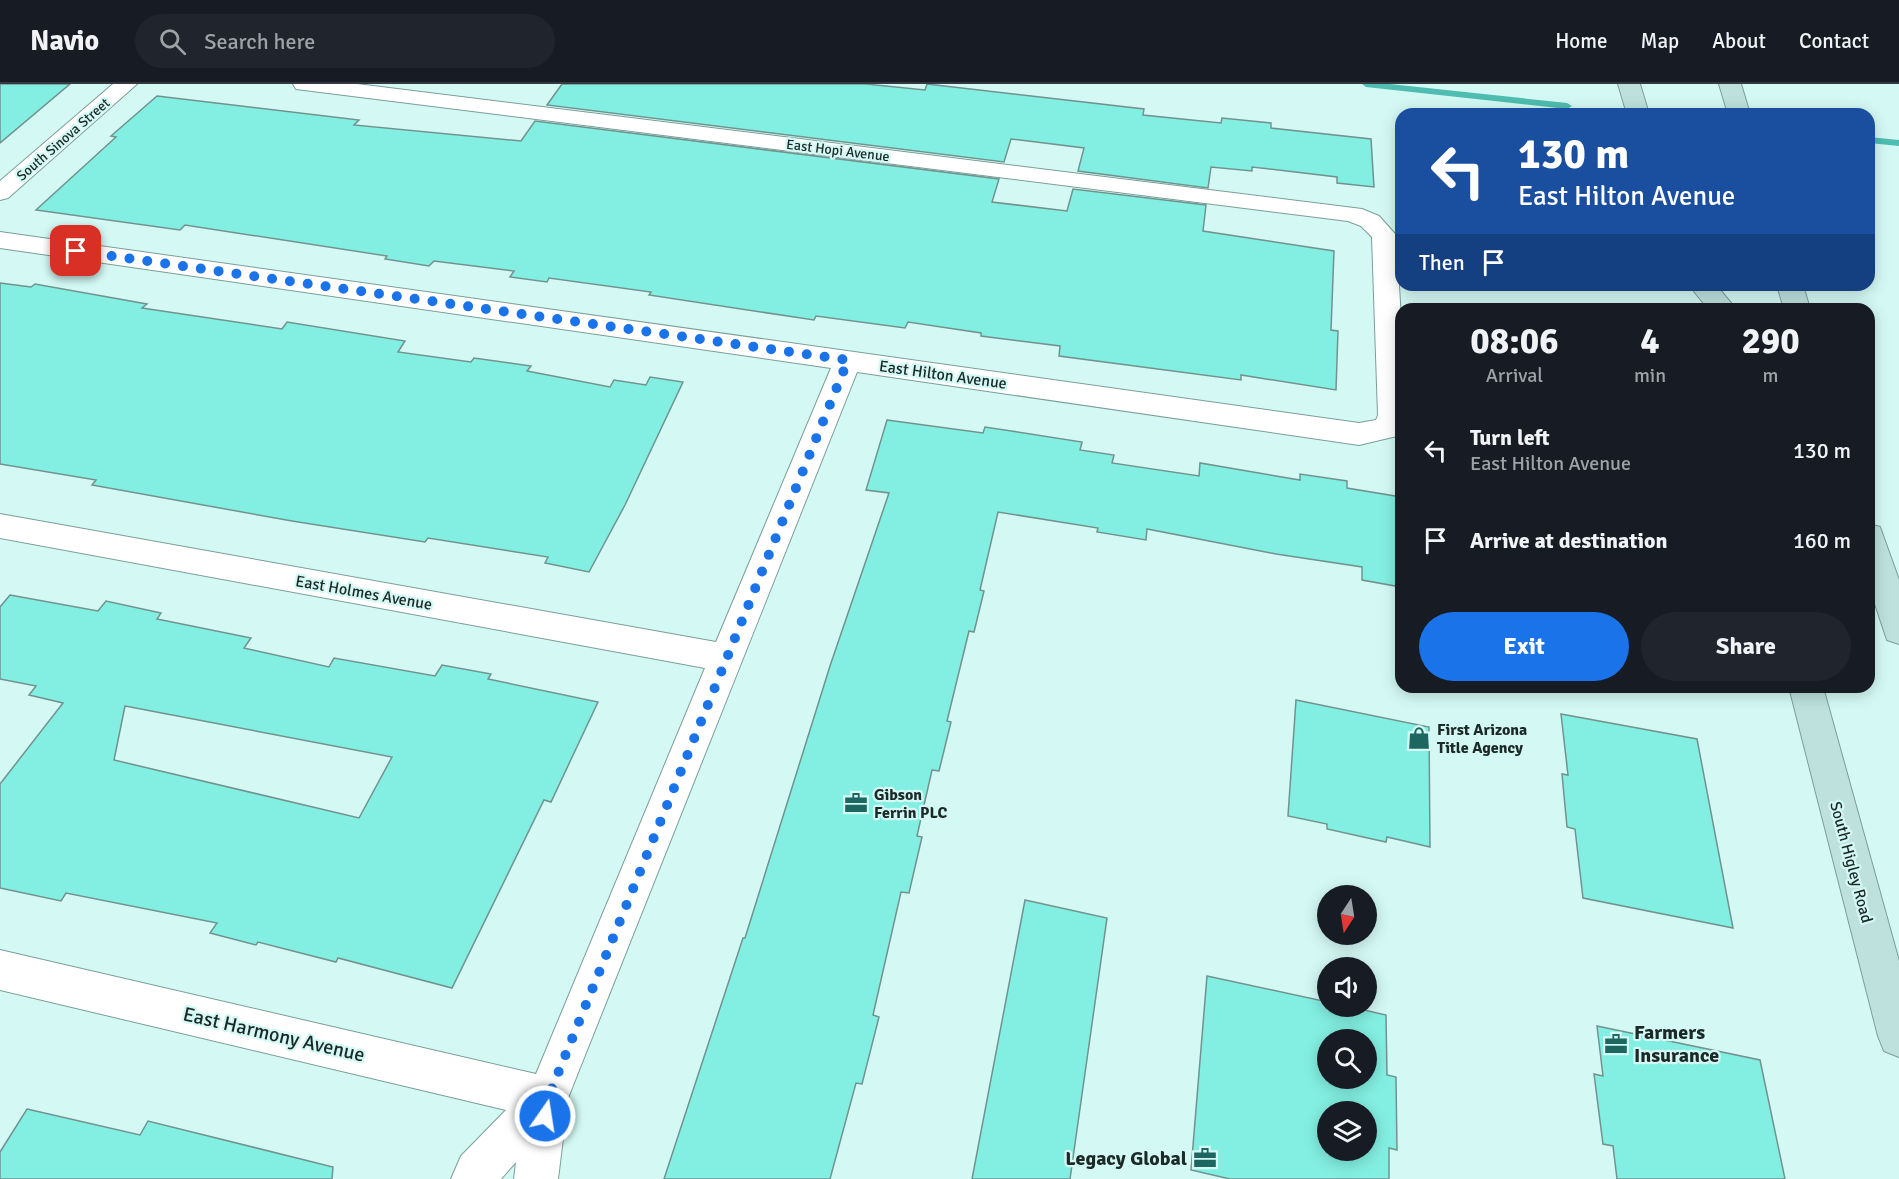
<!DOCTYPE html>
<html lang="en">
<head>
<meta charset="utf-8">
<style>
  body { margin:0; font-family:Signika,sans-serif; background:#20242c; color:#f1f3f6; height:100vh; display:flex; flex-direction:column; font-size:22px; white-space:nowrap }
  * { box-sizing:border-box; margin:0 }
  p { font-size:20px; color:#9ea1a6 }
  .icon { flex:none; width:33px; height:33px; fill:none; stroke:currentColor; stroke-width:2; stroke-linecap:round; stroke-linejoin:round }
  .map { position:relative; flex:1; overflow:hidden }
  .side { position:absolute; left:1395px; top:219px; width:480px; height:390px; display:flex; flex-direction:column; background:#171b24; border-radius:18px; box-shadow:0 3px 15px #0003 }
  .side>* { flex:none }
  .banner { position:absolute; left:1395px; top:24px; width:480px; height:183px; border-radius:18px; box-shadow:0 3px 15px #0003; background:#1a4fa0; color:#fff; overflow:hidden }
  .needle { width:39px; rotate:192deg }
  .controls { position:absolute; left:1317px; top:801px; display:grid; gap:12px }
  .controls a { display:grid; place-items:center; width:60px; height:60px; border-radius:50%; background:#171b24; box-shadow:0 3px 15px #0003; font-size:30px }
  .pin { position:absolute; display:grid; place-items:center; width:51px; height:51px; color:#fff; margin:-26px; border-radius:12px; box-shadow:0 3px 9px #0006 }
  .me { position:absolute; width:66px; margin:-33px; rotate:13deg; stroke-linejoin:round; filter:drop-shadow(0 0 4px #0008) }
  .turn { display:flex; align-items:center; gap:21px; height:126px; padding:0 24px; font-size:27px }
  .turn .icon { width:78px; height:78px; stroke-width:2.5 }
  .turn b { display:block; font-size:42px; line-height:51px }
  .then { display:flex; align-items:center; height:57px; padding:0 24px; background:#0003; gap:12px; font-size:22px }
  .eta { display:flex; justify-content:space-evenly; align-items:center; height:102px; text-align:center }
  .eta b { font-size:36px; font-weight:800; line-height:42px }
  .cta { display:flex; gap:12px; margin-top:auto; padding:12px 24px }
  .cta a { flex:1; height:69px; border-radius:36px; background:#1a73e8; color:#fff; font-size:24px; font-weight:800; line-height:69px; text-align:center }
  .cta a+a { background:#20242c; color:#f1f3f6 }
  ul { padding:0; list-style:none }
  li { display:flex; align-items:center; gap:18px; height:90px; padding:0 24px }
  li div { flex:1 }
  li b { display:block; font-size:22px }
  li em { font-style:normal }
  header { display:flex; align-items:center; gap:36px; box-sizing:border-box; height:84px; padding:0 30px; background:#171b24; border-bottom:2px solid #363941 }
  header strong { font-size:28px }
  nav { display:flex; gap:33px; margin-inline-start:auto; font-size:21px }
  .search { width:420px; height:54px; background:#20242c; display:flex; align-items:center; gap:15px; box-sizing:border-box; padding:0 21px; border-radius:33px; color:#9ea1a6; font-size:22px }
  .map>svg:first-child { display:block }
</style>
</head>
<body>
<header>
<strong>Navio</strong>
<div class="search"><svg class="icon" aria-label="search" viewBox="0 0 24 24"><circle cx="10" cy="10" r="6"/><path d="M15 15l6 6"/></svg>Search here</div>
<nav><a>Home</a><a>Map</a><a>About</a><a>Contact</a></nav>
</header>
<div class="map">
<svg width="1899" height="1095" viewBox="0 0 1899 1095">
  <rect width="100%" height="100%" fill="#d4f9f4"/>
  <g fill="none" stroke-linecap="round" stroke-linejoin="round">
    <!-- stream -->
    <g fill="#4fbdb1" fill-rule="evenodd">
      <path d="M1362,0H1390L1567,19L1572,22L1567,25L1366,3Z"/>
      <path d="M1869,53L1899,56V62L1869,59Z"/>
    </g>
  </g>
  <!-- building -->
  <g fill="#83efe2" stroke="#71938e" stroke-width="1.5" fill-rule="evenodd">
    <path d="M0,0H70L0,59Z"/>
    <path d="M562,0H866L925,6L927,0L1144,25L1143,31L1221,39L1222,34L1271,39V44L1371,55L1374,103L1337,99V93L1252,83V87L1211,83L1208,104L1078,87L1084,64L1011,55L1004,78L547,21Z"/>
    <path d="M157,12L359,36L354,41L521,57L535,37L999,95L992,118L1067,127L1073,105L1206,121L1203,147L1334,167L1331,246L1338,247L1336,306L1241,291V296L1059,272L1060,262L981,252V249L908,238L905,244L816,232L814,236L649,211L651,208L549,194L547,198L510,193L514,187L434,177L429,182L385,175L387,172L185,141L180,146L36,126L116,53L111,52Z"/>
    <path d="M0,199L31,203L35,200L147,220L142,224L282,245L287,238L405,257L398,268L471,278L474,274L531,282L527,287L610,303L614,296L646,301L650,293L683,298L625,421L589,488L545,479L548,473L428,454L425,458L292,437L92,401L96,396L0,380Z"/>
    <path d="M887,336L983,349L985,343L1082,358L1080,366L1114,371L1112,379L1199,392L1200,379L1300,396V390L1347,397V404L1401,413V503L1362,496V483L1276,470L1147,445L1146,456L1097,448L1098,444L998,428L980,506L984,507L974,548L969,547L947,637L951,638L939,687L932,686L917,752L922,753L909,809L901,808L873,931L879,933L862,1000L856,999L830,1095H664L743,854H745L830,582L889,409L866,406Z"/>
    <path d="M10,511L98,527L106,517L161,529L157,535L251,554L244,564L329,583L334,574L435,592L442,581L491,590L488,595L598,618L551,718L544,716L452,904L338,874L336,878L258,858L256,861L210,849L217,839L66,809L61,817L0,804V700L63,619L29,611L36,602L0,595V523ZM125,622L392,673L359,734L114,676Z"/>
    <path d="M1296,616L1429,643L1430,763L1387,753L1386,758L1327,745V740L1288,732Z"/>
    <path d="M1561,630L1697,655L1733,844L1583,814L1575,745L1567,743L1562,690L1568,691Z"/>
    <path d="M1025,816L1107,834L1070,1095H972Z"/>
    <path d="M1207,892L1328,918V922H1347L1386,931L1387,991L1396,993L1397,1066L1389,1064V1095H1230L1191,1086ZM1328,956H1366V994H1328ZM1328,1028H1366V1066H1328Z"/>
    <path d="M1597,942L1760,976L1785,1095H1617L1613,1062L1603,1060L1594,990L1603,992Z"/>
    <path d="M27,1025L140,1051L148,1037L333,1083L332,1095H0V1068Z"/>
  </g>
  <g fill="none" stroke-linecap="round" stroke-linejoin="round">
    <!-- minor casing -->
    <g stroke="#7b9e99" stroke-width="2">
      <g id="minor">
        <path d="M113,0H137L8,114L0,116V97Z"/>
        <path d="M293,0H357L1362,125L1379,132L1396,151L1401,235V346L1397,352L1359,361L857,288L568,1014L558,1095H514L516,1078L501,1095H451L461,1072L506,1026L0,906V866L536,990L705,584L0,454V430L716,558L831,284L0,164V148L1359,339L1376,336L1378,331L1372,153L1361,142L1348,137L304,6L296,5Z"/>
      </g>
    </g>
    <!-- secondary casing -->
    <g stroke="#7b9e99" stroke-width="2">
      <g id="secondary">
        <path d="M1618,0H1640L1649,30H1627Z"/>
        <path d="M1719,0H1741L1750,30H1728Z"/>
        <path d="M1689,201H1716L1736,225H1708Z"/>
        <path d="M1777,201H1803L1810,225H1784Z"/>
        <path d="M1869,440L1880,443L1899,496V560L1887,556L1869,502Z"/>
        <path d="M1789,603H1823L1899,877V973L1884,967L1878,952Z"/>
      </g>
    </g>
    <!-- minor -->
    <use href="#minor" fill="#fff" fill-rule="evenodd"/>
    <!-- secondary -->
    <use href="#secondary" fill="#bee1de" fill-rule="evenodd"/>
  </g>
  <g fill="none" stroke-linecap="round" stroke-linejoin="round">
    <!-- route -->
    <path stroke="#1a73e8" stroke-width="10" stroke-dasharray="0 18" d="M76,167L848,276L548,1014L545,1032"/>
  </g>
  <!-- icons -->
  <defs>
    <g id="shop-bare" transform="scale(1.8)"><path d="M-5-2.5h2.3a2.7 3.5 0 0 1 5.4 0H5L5.5 6h-11ZM-1.5-2.5h3a1.5 2.3 0 0 0-3 0Z" fill="#1d6760" stroke="#d4f9f4" stroke-width="2.5" paint-order="stroke"/></g>
    <g id="office-bare" transform="scale(1.8)"><path d="M-6-3h4V-5.5h4V-3h4V5H-6ZM-1-4.5V-3h2v-1.5ZM-6 0V1H6V0Z" fill="#1d6760" stroke="#d4f9f4" stroke-width="2.5" paint-order="stroke"/></g>
  </defs>
  <g fill-rule="evenodd">
    <use href="#shop-bare" x="1419" y="654"/>
    <use href="#office-bare" x="856" y="719"/>
    <use href="#office-bare" x="1616" y="960"/>
    <use href="#office-bare" x="1205" y="1074"/>
  </g>
  <g text-anchor="middle" stroke-width="4.5" stroke-linejoin="round" paint-order="stroke">
    <!-- far-street labels -->
    <g font-size="14" fill="#1b2927" stroke="#d4f9f4">
      <text transform="translate(63 55) rotate(-41)" y="5">South Sinova Street</text>
      <text transform="translate(838 66) rotate(7)" y="5">East Hopi Avenue</text>
    </g>
    <!-- street labels -->
    <g font-size="16" fill="#1b2927" stroke="#d4f9f4">
      <text transform="translate(943 290) rotate(8)" y="6">East Hilton Avenue</text>
      <text transform="translate(364 508) rotate(10)" y="6">East Holmes Avenue</text>
      <text transform="translate(1852 778) rotate(75)" y="6">South Higley Road</text>
    </g>
    <!-- poi labels -->
    <g font-size="16" font-weight="bold" fill="#1b2927" stroke="#d4f9f4" text-anchor="start">
      <text x="1437" y="651">First Arizona<tspan x="1437" dy="18">Title Agency</tspan></text>
      <text x="874" y="716">Gibson<tspan x="874" dy="18">Ferrin PLC</tspan></text>
    </g>
    <!-- near-poi labels -->
    <g font-size="20" font-weight="bold" fill="#1b2927" stroke="#d4f9f4" text-anchor="start">
      <text x="1634" y="955">Farmers<tspan x="1634" dy="23">Insurance</tspan></text>
      <text x="1187" y="1081" text-anchor="end">Legacy Global</text>
    </g>
    <!-- near-street labels -->
    <g font-size="20" fill="#1b2927" stroke="#d4f9f4">
      <text transform="translate(274 950) rotate(13)" y="7">East Harmony Avenue</text>
    </g>
  </g>
</svg>
<div class="controls">
<a><svg class="needle" viewBox="-14 -14 28 28"><path d="M0-13l5 13h-10z" fill="#e53935"/><path d="M0 13l5-13h-10z" fill="#9ea1a6"/></svg></a>
<a><svg class="icon" aria-label="sound" viewBox="0 0 24 24"><path d="M4 9h4l5-4v14l-5-4H4zM17 9q2 3 0 6"/></svg></a>
<a><svg class="icon" aria-label="search" viewBox="0 0 24 24"><circle cx="10" cy="10" r="6"/><path d="M15 15l6 6"/></svg></a>
<a><svg class="icon" aria-label="layers" viewBox="0 0 24 24"><path d="M12 4l9 5-9 5-9-5zM3 14l9 5 9-5"/></svg></a>
</div>
<div class="pin" style="left:76px;top:167px;background:#d93025"><svg class="icon" aria-label="arrive" viewBox="0 0 24 24"><path d="M6 21V4h12l-3 4 3 4H6"/></svg></div>
<svg class="me" style="left:545px;top:1032px" viewBox="-20 -20 40 40"><circle r="17" fill="#1a73e8" stroke="#fff" stroke-width="3"/><path d="M0-11L8 9 0 5-8 9z" fill="#fff"/></svg>
<div class="banner">
<div class="turn"><svg class="icon" aria-label="left" viewBox="0 0 24 24"><path d="M17 20v-9H6M10 6l-5 5 5 5"/></svg><div><b>130 m</b>East Hilton Avenue</div></div>
<div class="then">Then<svg class="icon" aria-label="arrive" viewBox="0 0 24 24"><path d="M6 21V4h12l-3 4 3 4H6"/></svg></div>
</div>
<section class="side">
<div class="eta">
<div><b>08:06</b><p>Arrival</p></div>
<div><b>4</b><p>min</p></div>
<div><b>290</b><p>m</p></div>
</div>
<ul>
<li><svg class="icon" aria-label="left" viewBox="0 0 24 24"><path d="M17 20v-9H6M10 6l-5 5 5 5"/></svg><div><b>Turn left</b><p>East Hilton Avenue</p></div><em>130 m</em></li>
<li><svg class="icon" aria-label="arrive" viewBox="0 0 24 24"><path d="M6 21V4h12l-3 4 3 4H6"/></svg><div><b>Arrive at destination</b></div><em>160 m</em></li>
</ul>
<div class="cta"><a>Exit</a><a>Share</a></div>
</section>
</div>
</body>
</html>
